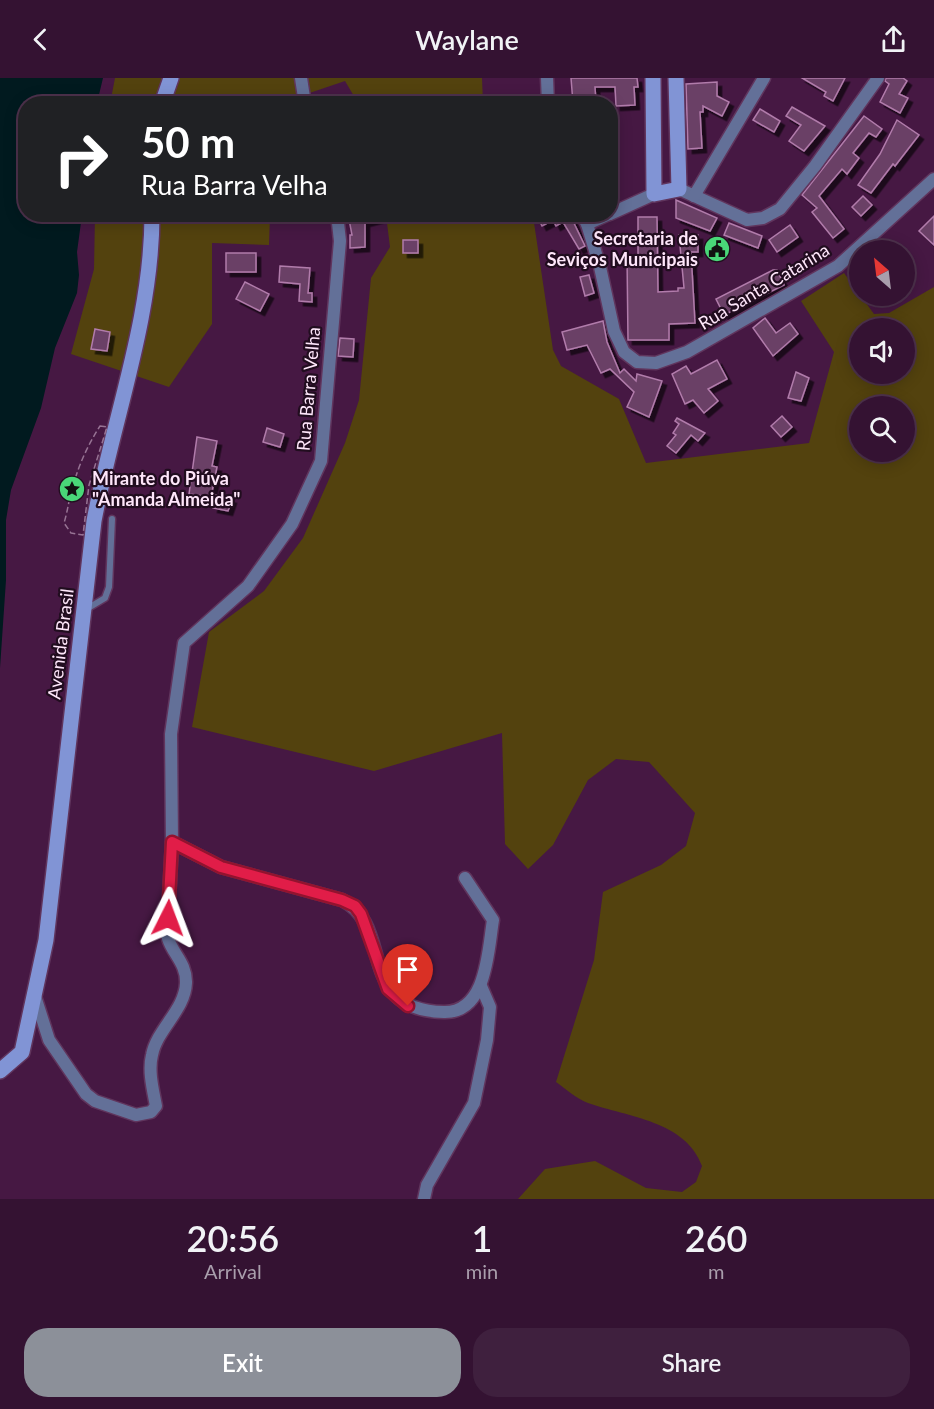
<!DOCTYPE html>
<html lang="en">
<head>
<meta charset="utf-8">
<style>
  body { margin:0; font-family:Lato,sans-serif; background:#3f203e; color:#f1f3f6; height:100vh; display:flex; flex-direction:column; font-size:22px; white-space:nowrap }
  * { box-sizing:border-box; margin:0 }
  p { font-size:20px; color:#a99eac }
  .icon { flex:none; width:33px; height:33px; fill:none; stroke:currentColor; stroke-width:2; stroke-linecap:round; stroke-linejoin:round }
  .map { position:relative; height:1121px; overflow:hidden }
  .sheet { display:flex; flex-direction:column; background:#341232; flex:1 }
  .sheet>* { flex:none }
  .top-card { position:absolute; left:18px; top:18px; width:600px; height:126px; border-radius:24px; box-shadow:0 3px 15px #0003,0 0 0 2px #4e324d; background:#202124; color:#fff; overflow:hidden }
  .needle { width:39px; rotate:332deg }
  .fabs { position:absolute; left:849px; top:162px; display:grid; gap:12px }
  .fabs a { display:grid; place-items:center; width:66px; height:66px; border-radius:50%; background:#341232; box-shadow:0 3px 15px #0003,0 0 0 2px #4e324d; font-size:30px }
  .pin { position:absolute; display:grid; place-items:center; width:51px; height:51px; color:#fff; margin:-62px -26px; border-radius:50% 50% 50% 0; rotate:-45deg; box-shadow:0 0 6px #0007 }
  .pin .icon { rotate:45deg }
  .me { position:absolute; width:66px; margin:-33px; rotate:3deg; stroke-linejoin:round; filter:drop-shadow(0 0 4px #0008) }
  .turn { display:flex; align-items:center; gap:21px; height:126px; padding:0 24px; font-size:27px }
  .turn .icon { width:78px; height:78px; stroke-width:2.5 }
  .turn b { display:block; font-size:42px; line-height:51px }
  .eta { display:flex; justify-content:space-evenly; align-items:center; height:102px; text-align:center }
  .eta b { font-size:36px; font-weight:600; line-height:42px }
  .primary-button { display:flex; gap:12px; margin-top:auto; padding:12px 24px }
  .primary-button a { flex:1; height:69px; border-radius:24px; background:#8c9099; color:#fff; font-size:24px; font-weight:600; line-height:69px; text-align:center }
  .primary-button a+a { background:#3f203e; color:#f1f3f6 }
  header { display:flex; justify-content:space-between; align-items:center; height:78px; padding:0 24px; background:#341232; font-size:27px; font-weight:600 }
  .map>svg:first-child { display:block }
</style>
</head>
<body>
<header><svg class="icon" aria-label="back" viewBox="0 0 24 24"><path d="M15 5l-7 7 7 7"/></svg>Waylane<svg class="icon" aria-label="share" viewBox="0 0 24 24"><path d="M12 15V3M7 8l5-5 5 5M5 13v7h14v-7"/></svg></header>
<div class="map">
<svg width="934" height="1121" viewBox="0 0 934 1121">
  <defs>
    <filter id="shadow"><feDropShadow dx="4.5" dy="4.5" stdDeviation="0" flood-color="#0009"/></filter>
  </defs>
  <rect width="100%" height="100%" fill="#461843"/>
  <!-- green -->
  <g fill="#53420e" fill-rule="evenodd">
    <path d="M115,0H482L483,25H358L345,3L280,25L110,26Z"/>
    <path d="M95,137H270L269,167L212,165V246L169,309L71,276L94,191Z"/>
    <path d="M386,137H535L533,138L553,272L561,288L619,321L646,385L809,365L834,274L801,223L844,195L874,236L889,235L934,209V1121H518L545,1091L595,1083L646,1110L682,1114L696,1104L702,1088C686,1043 628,1039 588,1025C577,1021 566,1011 556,1004L594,882L603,814L661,787L686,768L695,735L649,684L616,681L588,702L553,767L528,791L505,766L502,655L374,693L192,649L209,554L264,513L303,460L345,365L359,322L371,200L390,169ZM860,250H904V296H860ZM860,328H904V374H860Z"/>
  </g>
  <!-- water -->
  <path fill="#011a1f" d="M0,0H103L97,25L26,26V136L82,137L77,174L79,197L77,215L55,270L41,330L11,412L6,442V502L0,590Z"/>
  <!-- building -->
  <g fill="#6b3f66" stroke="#b17cab" stroke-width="1.5" filter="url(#shadow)">
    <path d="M571,0H637L638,9H634L635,27L616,28L615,9H595L596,26L573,25Z"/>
    <path d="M802,0H845L833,23L824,18L826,14Z"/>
    <path d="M886,0H903L907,3L899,16L908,20L900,35L880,24L889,6L885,3Z"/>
    <path d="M717,4V18L729,24L722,38L703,28V34H700L702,70L688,71L686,6Z"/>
    <path d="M792,29L825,48L804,73L789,63L801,47L786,38Z"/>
    <path d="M760,31L780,43L774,54L753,42Z"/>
    <path d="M864,38L882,51L876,59L869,55L853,75L859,80L847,96L842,91L819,118L844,151L833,160L812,134L817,130L802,117Z"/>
    <path d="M897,42L919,57L895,88L893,86L871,115L858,107L880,76Z"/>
    <path d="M863,118L872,127L861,138L852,129Z"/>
    <path d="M676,122L717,140L710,153L676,140Z"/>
    <path d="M348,136H381V140L365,144V169L350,170V157H352Z"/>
    <path d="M573,136L571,139L585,168L579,171L563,144L556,148L553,142L542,148L538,140L545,137Z"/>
    <path d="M934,138V167L919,153Z"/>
    <path d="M638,139H657L658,214L678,213V210H684L679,157H698V174H691L695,245L669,246V262H628L627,178H638Z"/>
    <path d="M729,145L762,158L758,170L724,157Z"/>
    <path d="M790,147L798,159L777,174L769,162Z"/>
    <rect x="403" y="162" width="15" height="13"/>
    <rect x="226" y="175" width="30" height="19"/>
    <path d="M280,188L310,190L308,215H312V224L299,223L300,206L279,204Z"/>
    <path d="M773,192H777L784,207L724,237L716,221Z"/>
    <path d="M589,197L594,215L585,218L580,199Z"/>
    <path d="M245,204L269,216L260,233L236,221Z"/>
    <path d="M765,240L776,255L790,245L798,256L773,278L753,250Z"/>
    <path d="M603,243L607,264L620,295L624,291L636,303L637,296L662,303L649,339L627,329L634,314L610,291L601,295L587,267L567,272L562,254Z"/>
    <path d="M95,251L110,254L107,273L91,271Z"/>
    <path d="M340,260L354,261L353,279L338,278Z"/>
    <path d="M717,282L727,301L708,311L718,323L704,335L693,322L685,326L672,296L686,288L691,296Z"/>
    <path d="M796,294L809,300L801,323L788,320Z"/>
    <path d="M782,338L792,349L781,359L771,348Z"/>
    <path d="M677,340L705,355L698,363L691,357L676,375L667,368L676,357L673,355L679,346L675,343Z"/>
    <path d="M267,350L284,356L280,369L263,364Z"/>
    <path d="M197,359L217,363L212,388L217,389L211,419L189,416Z"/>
    <path d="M216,417L232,421L228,433L213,430Z"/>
  </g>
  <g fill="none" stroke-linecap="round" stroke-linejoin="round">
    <!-- lane casing -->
    <g stroke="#60355d" stroke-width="9">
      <path id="lane" d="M85,532L105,520L109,509L112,441"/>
    </g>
    <!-- street casing -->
    <g stroke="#60355d" stroke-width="15">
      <g id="street">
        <path d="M301,0L305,26"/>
        <path d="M547,0L548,26"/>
        <path d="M679,111L747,142L763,140L780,131L815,88L878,0"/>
        <path d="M694,118L764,0"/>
        <path d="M337,136L340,163L321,383L292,446L248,508L184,565L171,656L172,764L221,789L342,822C395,848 354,932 444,934C487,935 488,872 493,842L465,800"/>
        <path d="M581,136L587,146L600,189L614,253L624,274L637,284L656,285L687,274L838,188L934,101"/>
        <path d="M610,136L654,116"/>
        <path d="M587,146L609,136"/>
        <path d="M34,915L49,962L86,1016L95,1023L136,1037L151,1034L156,1028C153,1012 148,993 152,977C157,951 185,932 186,905C187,878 160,870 168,840L172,764"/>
        <path d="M424,1121L427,1107L474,1025L487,962L490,929L481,908"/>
      </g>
    </g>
    <!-- secondary casing -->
    <g stroke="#60355d" stroke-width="18">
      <g id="secondary">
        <path d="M653,0L654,116L679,111L676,0"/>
        <path d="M162,26L171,0"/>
        <path d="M0,993L22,974L46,862L94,443C113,341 152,242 152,136"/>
      </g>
    </g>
    <!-- path -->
    <path stroke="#977394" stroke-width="1.5" stroke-dasharray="6 3" stroke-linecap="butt" d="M100,348L107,349L89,407L83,457L71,455L64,445C68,432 69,420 73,408C79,386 88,367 100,348Z"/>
    <!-- lane -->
    <use href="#lane" stroke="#637098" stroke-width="6"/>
    <!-- street -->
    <use href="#street" stroke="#637098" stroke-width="12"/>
    <!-- secondary -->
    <use href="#secondary" stroke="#8194d5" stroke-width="15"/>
  </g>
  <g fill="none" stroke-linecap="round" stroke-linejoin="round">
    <!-- route casing -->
    <g stroke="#92132f" stroke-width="15">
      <path id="route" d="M168,840L172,764L221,789L342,822L355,828L361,836L388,911L408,928"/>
    </g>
    <!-- route -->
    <use href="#route" stroke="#e11d48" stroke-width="10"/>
  </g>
  <!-- icons -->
  <defs>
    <g id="civic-disc" transform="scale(1.35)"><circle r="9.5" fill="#49d778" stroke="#210d1f"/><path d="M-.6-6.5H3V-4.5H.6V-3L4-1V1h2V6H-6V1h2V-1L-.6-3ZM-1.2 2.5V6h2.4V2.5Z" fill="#111"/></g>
    <g id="sight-disc" transform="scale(1.35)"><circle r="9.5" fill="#49d778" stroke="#210d1f"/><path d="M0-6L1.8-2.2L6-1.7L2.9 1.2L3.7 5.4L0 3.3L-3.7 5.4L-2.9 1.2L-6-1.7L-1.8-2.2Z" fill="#111"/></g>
  </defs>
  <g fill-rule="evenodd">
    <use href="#civic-disc" x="717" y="171"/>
    <use href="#sight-disc" x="72" y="411"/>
  </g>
  <g text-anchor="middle" stroke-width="4.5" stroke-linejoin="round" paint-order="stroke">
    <!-- poi labels -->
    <g font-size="18" font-weight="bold" fill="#fee6fa" stroke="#210d1f" text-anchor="end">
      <text x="698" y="167">Secretaria de<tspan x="698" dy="21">Seviços Municipais</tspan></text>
      <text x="92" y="407" text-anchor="start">Mirante do Piúva<tspan x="92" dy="21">"Amanda Almeida"</tspan></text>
    </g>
    <!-- street labels -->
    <g font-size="18" fill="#fee6fa" stroke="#210d1f">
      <text transform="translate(764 209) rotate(-31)" y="6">Rua Santa Catarina</text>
      <text transform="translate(309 311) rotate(-85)" y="6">Rua Barra Velha</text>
      <text transform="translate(61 566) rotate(-83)" y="6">Avenida Brasil</text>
    </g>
  </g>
</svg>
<div class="fabs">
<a><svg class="needle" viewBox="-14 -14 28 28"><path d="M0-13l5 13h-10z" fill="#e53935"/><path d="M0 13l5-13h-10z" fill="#a99eac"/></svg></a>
<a><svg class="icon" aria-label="sound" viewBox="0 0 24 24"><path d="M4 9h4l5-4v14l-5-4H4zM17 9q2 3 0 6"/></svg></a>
<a><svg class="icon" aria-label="search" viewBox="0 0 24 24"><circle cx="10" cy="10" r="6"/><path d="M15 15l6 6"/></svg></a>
</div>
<div class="pin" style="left:408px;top:928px;background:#d93025"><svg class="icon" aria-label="arrive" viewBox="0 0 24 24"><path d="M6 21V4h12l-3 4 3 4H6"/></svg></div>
<svg class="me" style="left:168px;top:840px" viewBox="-20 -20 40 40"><path d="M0-17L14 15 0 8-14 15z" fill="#e11d48" stroke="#fff" stroke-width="4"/></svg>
<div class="top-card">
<div class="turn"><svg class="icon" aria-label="right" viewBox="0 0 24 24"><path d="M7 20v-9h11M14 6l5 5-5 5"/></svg><div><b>50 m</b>Rua Barra Velha</div></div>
</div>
</div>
<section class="sheet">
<div class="eta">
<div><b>20:56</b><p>Arrival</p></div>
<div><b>1</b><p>min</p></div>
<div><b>260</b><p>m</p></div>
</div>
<div class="primary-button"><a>Exit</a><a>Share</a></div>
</section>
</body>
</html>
